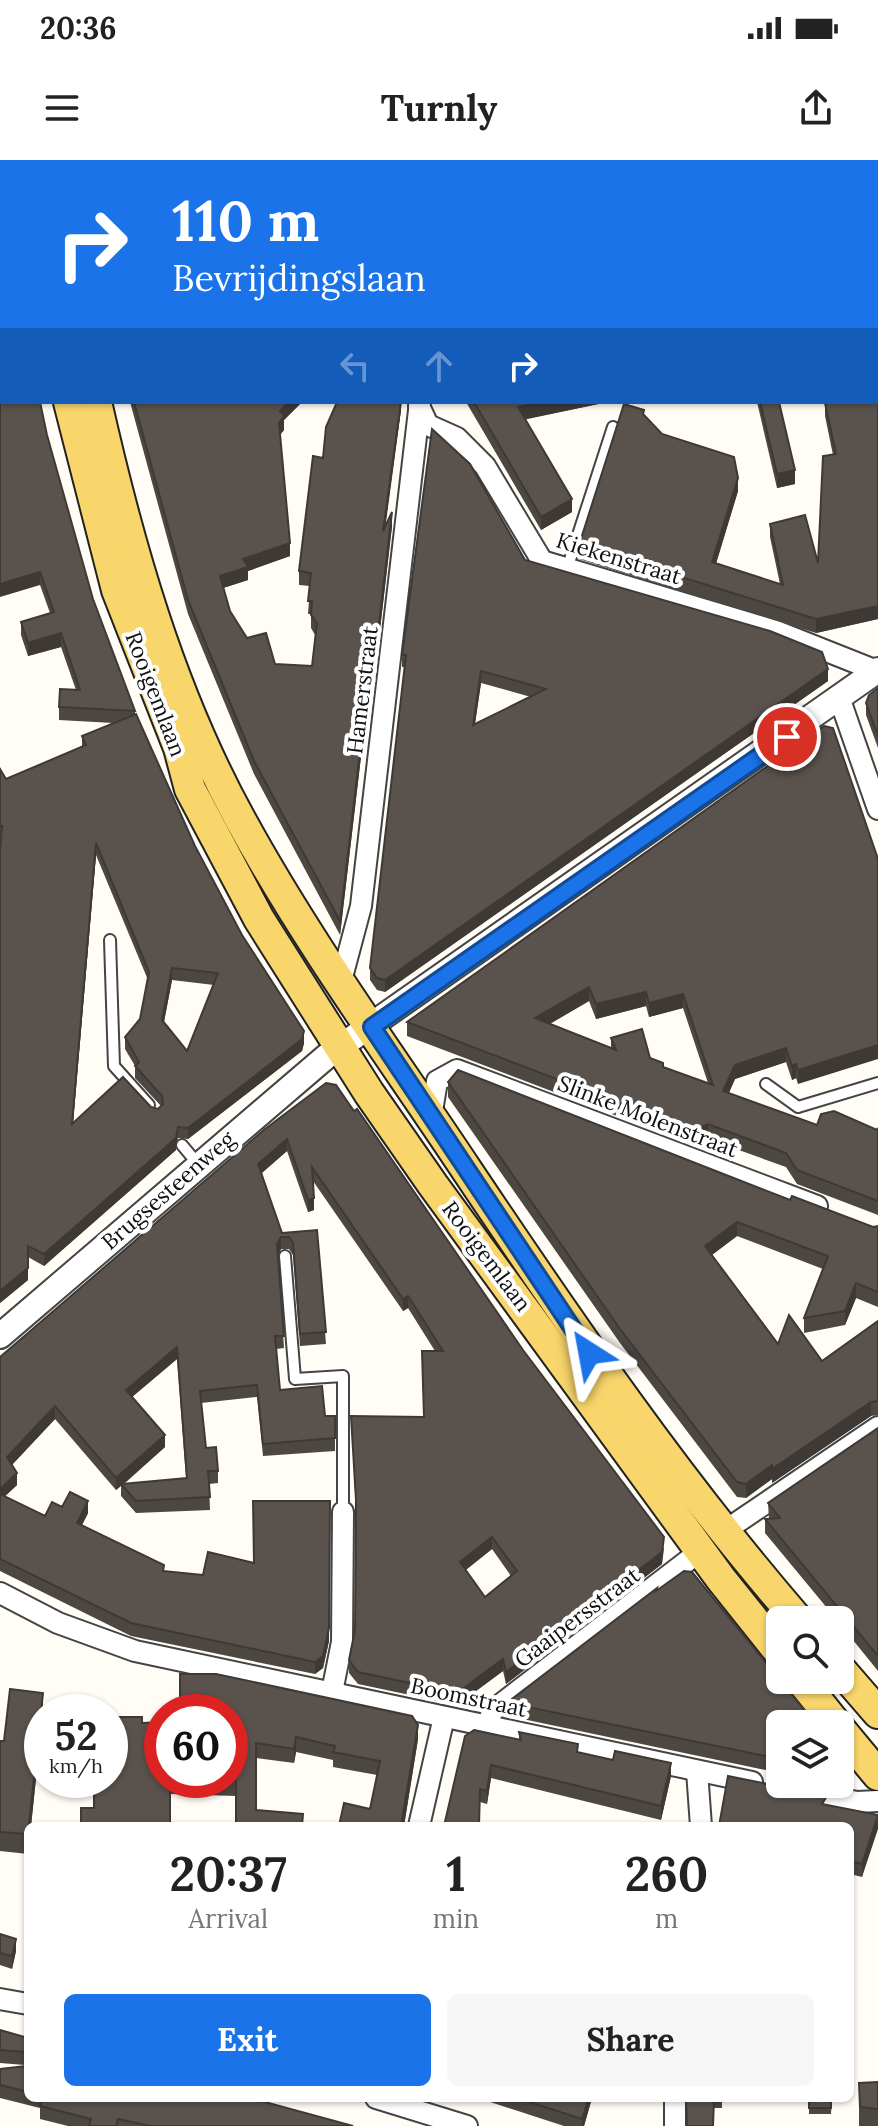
<!DOCTYPE html>
<html lang="en">
<head>
<meta charset="utf-8">
<style>
  body { margin:0; font-family:Lora,serif; background:#f6f6f6; color:#222; height:100vh; display:flex; flex-direction:column; font-size:30px; white-space:nowrap }
  * { box-sizing:border-box; margin:0 }
  p { font-size:26px; color:#767676 }
  .icon { flex:none; width:44px; height:44px; fill:none; stroke:currentColor; stroke-width:2; stroke-linecap:round; stroke-linejoin:round }
  .map { position:relative; flex:1; overflow:hidden }
  .panel { position:absolute; left:24px; top:1662px; width:830px; height:280px; display:flex; flex-direction:column; background:#fff; border-radius:12px; box-shadow:0 2px 6px #0004 }
  .panel>* { flex:none }
  .guide { position:absolute; left:0px; top:0px; width:878px; height:244px; box-shadow:0 2px 6px #0004; background:#1a73e8; color:#fff; overflow:hidden }
  .fabs { position:absolute; left:766px; top:1446px; display:grid; gap:16px }
  .fabs a { display:grid; place-items:center; width:88px; height:88px; border-radius:12px; background:#fff; box-shadow:0 2px 6px #0004; font-size:40px }
  .speed { position:absolute; left:24px; top:1534px; display:flex; gap:16px; font-size:40px; font-weight:700; text-align:center }
  .speed>* { display:grid; place-content:center; width:104px; height:104px; border-radius:50%; background:#fff; box-shadow:0 2px 6px #0004; line-height:1 }
  .speed small { font-size:20px; font-weight:400 }
  .speed .limit { border:12px solid #d22; background:#fff; color:#111 }
  .pin { position:absolute; display:grid; place-items:center; width:68px; height:68px; color:#fff; margin:-34px; border:4px solid #fff; border-radius:50%; box-shadow:0 2px 8px #0007 }
  .me { position:absolute; width:88px; margin:-44px; rotate:326deg; stroke-linejoin:round; filter:drop-shadow(0 0 6px #0008) }
  .turn { display:flex; align-items:center; gap:28px; height:168px; padding:0 40px; font-size:36px }
  .turn .icon { width:104px; height:104px; stroke-width:2.5 }
  .turn b { display:block; font-size:56px; line-height:68px }
  .lanes { display:flex; align-items:center; height:76px; padding:0 40px; background:#0003; justify-content:center; gap:40px; direction:ltr }
  .lanes .off { opacity:.35 }
  .eta { display:flex; justify-content:space-evenly; align-items:center; height:136px; text-align:center }
  .eta b { font-size:48px; font-weight:800; line-height:56px }
  .primary-button { display:flex; gap:16px; margin-top:auto; padding:16px 40px }
  .primary-button a { flex:1; height:92px; border-radius:12px; background:#1a73e8; color:#fff; font-size:32px; font-weight:800; line-height:92px; text-align:center }
  .primary-button a+a { background:#f6f6f6; color:#222 }
  .status { display:flex; justify-content:space-between; align-items:center; height:56px; padding:0 40px; background:#fff; direction:ltr }
  .status svg { height:22px; fill:currentColor }
  header { display:flex; justify-content:space-between; align-items:center; height:104px; padding:0 40px; background:#fff; font-size:36px; font-weight:800 }
  .map>svg:first-child { display:block }
</style>
</head>
<body>
<div class="status"><b>20:36</b><svg viewBox="0 0 49 12"><path d="M0 12V9h3v3zM5 12V6h3v6zM10 12V3h3v9zM15 12V0h3v12zM26 1h20v11H26zM47 4h2v5h-2z"/></svg></div>
<header><svg class="icon" aria-label="menu" viewBox="0 0 24 24"><path d="M4 6h16M4 12h16M4 18h16"/></svg>Turnly<svg class="icon" aria-label="share" viewBox="0 0 24 24"><path d="M12 15V3M7 8l5-5 5 5M5 13v7h14v-7"/></svg></header>
<div class="map">
<svg width="878" height="1966" viewBox="0 0 878 1966">
  <rect width="100%" height="100%" fill="#fffdf5"/>
  <g fill="none" stroke-linecap="round" stroke-linejoin="round">
    <!-- service casing -->
    <g stroke="#444" stroke-width="14">
      <g id="service">
        <path d="M567,409L613,267"/>
        <path d="M110,780L114,906L149,945"/>
        <path d="M766,924L798,947L878,923"/>
        <path d="M182,985L198,1004"/>
        <path d="M285,1096L295,1219L343,1216V1352"/>
      </g>
    </g>
    <!-- minor casing -->
    <g stroke="#444" stroke-width="24">
      <g id="minor">
        <path d="M120,0L133,2"/>
        <path d="M419,246L428,265L457,278L485,306L542,401L776,471L877,511"/>
        <path d="M840,540L878,649"/>
        <path d="M341,821L361,746L420,242"/>
        <path d="M431,957L437,921L457,910L817,1046"/>
        <path d="M723,1372L878,1267"/>
        <path d="M0,1433L58,1463L135,1491L752,1622"/>
        <path d="M332,1532L342,1482L343,1352"/>
        <path d="M488,1566L492,1551L703,1389"/>
        <path d="M697,1611L701,1666"/>
        <path d="M787,1628L857,1642L878,1641"/>
        <path d="M419,1666L444,1557"/>
        <path d="M0,1839L28,1844"/>
        <path d="M376,1938L467,1966"/>
        <path d="M675,1938V1966"/>
      </g>
    </g>
    <!-- tertiary casing -->
    <g stroke="#444" stroke-width="28">
      <path id="tertiary" d="M0,1176L327,896L878,510"/>
    </g>
    <!-- primary casing -->
    <g stroke="#222" stroke-width="34">
      <g id="primary">
        <path d="M24,0L25,2"/>
        <path d="M57,0V2"/>
        <path d="M69,242L117,430L179,588L190,629L259,759L369,933L433,1025L721,1419L780,1493"/>
        <path d="M96,242C128,384 169,530 240,659C307,782 391,896 468,1012C572,1167 676,1319 798,1460"/>
        <path d="M840,1509L878,1553"/>
        <path d="M801,1520L836,1564"/>
        <path d="M840,1569L878,1615"/>
      </g>
    </g>
    <!-- service -->
    <use href="#service" stroke="#fff" stroke-width="10"/>
    <!-- minor -->
    <use href="#minor" stroke="#fff" stroke-width="20"/>
    <!-- tertiary -->
    <use href="#tertiary" stroke="#fff" stroke-width="24"/>
    <!-- primary -->
    <use href="#primary" stroke="#f9d66b" stroke-width="30"/>
  </g>
  <!-- wall -->
  <g fill="#4d4742" fill-rule="evenodd">
    <path d="M191,0H332L334,2H195Z"/>
    <path d="M878,0V459L816,473L579,399V385L644,255L662,274L738,331L716,404L780,424L770,377V364L818,403L833,295L825,256V243L876,242L877,233L876,227V2L489,1H852Z"/>
    <path d="M2,242L47,275L93,439L135,551V555L195,686L242,775L304,883L302,891L188,979L178,978L176,990L44,1106L28,1097V1120L0,1143V692L1,678H0V609L6,619L82,587V576L113,563L59,560V547L76,530L61,487L28,496L21,475V462L50,453L40,425ZM96,695L148,820L140,859L125,877V889L135,906V918L161,946L158,949L151,947L73,963ZM172,820L214,825L187,891L164,862Z"/>
    <path d="M130,242H302L284,260V270L280,275L290,396L248,411V420L223,428L230,451L247,478L275,504L312,506L315,475L311,468V454H308L310,426L299,425V411L323,298L401,242V250L385,366H392L376,504L372,503L340,775L254,614L188,454Z"/>
    <path d="M466,242H608L525,259L572,352L541,370Z"/>
    <path d="M757,242H779L795,324L777,328Z"/>
    <path d="M525,400L828,521L385,832L377,830L370,820V808L405,507H402V495ZM481,523L531,537L475,564Z"/>
    <path d="M878,528V588L866,555V543Z"/>
    <path d="M824,566L798,924L796,918L792,920L786,902L735,919L729,933L817,965L877,970L878,968V1055L797,1024L786,1007L708,979L693,985L407,876V862ZM589,841L596,859L646,846L649,857L683,848L708,923L663,907L650,898L611,878V888L550,864Z"/>
    <path d="M448,922L790,1040L873,1067L878,1066V1147L856,1138L845,1165L804,1173V1158L823,1109L737,1076L712,1095L778,1184L822,1201L878,1161V1255L871,1256L772,1323V1319L746,1338L737,1337L620,1183L448,937Z"/>
    <path d="M354,951L664,1389L662,1404L506,1524L503,1511L457,1545L358,1524L349,1513V1500L355,1470L356,1351L351,1256L423,1257L435,1191L408,1148L403,1151L313,1021L314,1050L308,1052L287,991L262,1013L282,1073L317,1070L326,1184L300,1186L293,1095L289,1089H281L278,1095L284,1188L276,1189L280,1230L325,1256H335V1291L263,1296L257,1237L201,1243L206,1288L218,1311V1323L209,1324L210,1350L136,1353L121,1336V1326L116,1330L55,1259L12,1305L17,1325L5,1336L45,1356L62,1347L88,1353L82,1365L164,1411L329,1481L323,1508L315,1514L131,1476L0,1411V1197L265,969ZM177,1199L186,1318L124,1324L165,1287L132,1237ZM492,1389L511,1416L485,1437L466,1410Z"/>
    <path d="M878,1268V1511L840,1464V1460H837L765,1373V1359H769L768,1343Z"/>
    <path d="M657,1431L780,1564V1613L513,1557L512,1539Z"/>
    <path d="M43,1533V1552L28,1694L0,1691V1581H4Z"/>
    <path d="M230,1552L418,1579L404,1666H339L370,1649L377,1615L333,1607V1600L296,1592L294,1603L256,1598V1650L303,1666H236V1636L170,1634L94,1648L142,1563L162,1620Z"/>
    <path d="M519,1572L578,1592L671,1616L661,1660L491,1618L487,1644L480,1642L465,1576L519,1580Z"/>
    <path d="M840,1594L850,1619L845,1626L834,1624H840Z"/>
    <path d="M827,1645L878,1655L862,1717L850,1714V1666Z"/>
    <path d="M0,1774L16,1791L12,1809L0,1805Z"/>
    <path d="M0,1870L28,1878V1938H250L353,1966H68L40,1959V1948L0,1938V1909L25,1906V1905L0,1903Z"/>
    <path d="M878,1922V1966H859V1923Z"/>
    <path d="M478,1938H592L584,1966H564Z"/>
    <path d="M686,1938H722V1948H714Z"/>
    <path d="M809,1938H832L831,1954H809Z"/>
  </g>
  <!-- shaded-wall -->
  <g fill="#3f3936">
    <path d="M289,242H302L284,260V270L279,276L280,251Z"/>
    <path d="M401,242V250L383,385V371Z"/>
    <path d="M542,242H608L518,261V247Z"/>
    <path d="M795,310V324L777,328V314Z"/>
    <path d="M738,318V331L712,416V402Z"/>
    <path d="M572,339V352L541,370V357Z"/>
    <path d="M392,352V366L376,504V490Z"/>
    <path d="M290,383V396L248,411V420L220,429V416L243,399Z"/>
    <path d="M40,412V425L0,437V424Z"/>
    <path d="M878,446V459L816,473V459Z"/>
    <path d="M61,473V487L28,496V483Z"/>
    <path d="M372,490V503L340,775V761Z"/>
    <path d="M828,509V521L385,832V820Z"/>
    <path d="M481,511V523L473,577V565Z"/>
    <path d="M96,683V695L72,975V964Z"/>
    <path d="M172,808V820L162,872V860Z"/>
    <path d="M589,827V841L535,872V858Z"/>
    <path d="M646,832V846L596,859V844Z"/>
    <path d="M683,834V848L649,857V843Z"/>
    <path d="M304,871V883L302,891L188,979V968Z"/>
    <path d="M878,885V899L798,924V910Z"/>
    <path d="M786,888V902L735,919L723,945V931L735,905Z"/>
    <path d="M796,904V918L792,920V906Z"/>
    <path d="M708,964V979L693,985V971Z"/>
    <path d="M178,967L176,990L44,1106V1094Z"/>
    <path d="M287,979V991L258,1016V1004Z"/>
    <path d="M314,1038V1050L308,1052V1040Z"/>
    <path d="M737,1062V1076L705,1100V1086Z"/>
    <path d="M281,1077V1089L277,1097V1084Z"/>
    <path d="M28,1108V1120L0,1143V1131Z"/>
    <path d="M856,1123V1138L845,1165V1151Z"/>
    <path d="M408,1136V1148L403,1151V1139Z"/>
    <path d="M177,1187V1199L126,1242V1230Z"/>
    <path d="M871,1242V1256L772,1323V1319L746,1338V1324L772,1305Z"/>
    <path d="M55,1246V1259L7,1310V1297Z"/>
    <path d="M165,1275V1287L116,1330V1318Z"/>
    <path d="M17,1313V1325L0,1341V1329Z"/>
    <path d="M88,1341V1353L77,1375V1363Z"/>
    <path d="M330,1341L329,1481L323,1508L315,1514V1502Z"/>
    <path d="M492,1377V1389L460,1414V1402Z"/>
    <path d="M664,1377L662,1404L506,1524V1512Z"/>
    <path d="M503,1499V1511L457,1545V1533Z"/>
    <path d="M43,1533V1552L31,1666H29Z"/>
    <path d="M418,1565V1579L404,1666H401Z"/>
    <path d="M296,1577V1592L294,1603V1589Z"/>
    <path d="M671,1603V1616L661,1660V1646Z"/>
    <path d="M491,1605V1618L487,1644V1631Z"/>
    <path d="M850,1606V1619L845,1626V1613Z"/>
    <path d="M878,1657V1669L862,1717V1704Z"/>
    <path d="M16,1779V1791L12,1809V1796Z"/>
    <path d="M589,1938H592L584,1966H582V1959Z"/>
  </g>
  <!-- building -->
  <g fill="#5a524d" stroke="#3f3936" stroke-width="2" fill-rule="evenodd">
    <path d="M0,0L2,13V242H40L47,275L93,439L135,551L59,547L60,529L80,530L61,473L28,483L21,462L54,452L40,412L0,424Z"/>
    <path d="M90,0H110L131,2H90Z"/>
    <path d="M223,0H332L334,2H227Z"/>
    <path d="M351,0H849L852,1L856,0H878V222L876,213V2H351Z"/>
    <path d="M878,232V446L816,459L579,385L624,244L644,250L643,254L662,274L734,297L738,318L712,402L783,425L770,364L805,355L818,403L823,296L836,294L825,243L876,242V234Z"/>
    <path d="M134,242H289L280,251L284,256L279,263L290,383L243,399L248,407L220,416L230,451L247,478L266,473L275,504L312,506L317,463L311,455L312,441H308L311,413L299,411L313,296L323,298L326,267L337,242H401L383,371L392,352L376,490H372L340,761L254,601L188,440Z"/>
    <path d="M474,242H542L518,247L572,339L541,357Z"/>
    <path d="M760,242H779L795,310L777,314Z"/>
    <path d="M432,269L470,304L525,400L770,471L822,492L828,509L385,820L377,818L370,808L406,495H402ZM481,511L546,529L473,565Z"/>
    <path d="M878,528V576L866,543L869,535Z"/>
    <path d="M136,554L195,686L242,775L304,871L302,879L188,968L178,967L176,978L44,1094L28,1086V1108L0,1131V692L2,666H0V609L6,619L86,585L82,576ZM96,683L149,812L140,859L125,877L139,902L135,906L162,936L163,944L158,949L151,947L123,917L72,964ZM172,808L218,813L187,891L162,860Z"/>
    <path d="M824,566L833,568L878,699V885L798,910L796,904L792,906L786,888L735,905L723,931L817,965L821,954L834,951L877,970L878,968V1041L797,1010L786,993L708,964L693,971L407,862ZM589,827L596,844L646,832L649,843L683,834L713,925L663,907V903L650,898L642,869L611,878L616,890L535,858Z"/>
    <path d="M458,910L790,1040L792,1036L873,1067L878,1066V1132L856,1123L845,1151L804,1158L828,1096L737,1062L705,1086L778,1184L789,1155L822,1201L878,1161V1241L871,1242L772,1309V1305L746,1324L737,1322L620,1169L448,922Z"/>
    <path d="M326,923L336,925L354,951L357,949L523,1190L664,1377L662,1392L506,1512L503,1499L457,1533L358,1512L349,1500L355,1470L356,1340L351,1256L424,1257L422,1191H443L408,1136L403,1139L312,1007L314,1038L308,1040L287,979L258,1004L282,1073L317,1070L326,1172L300,1174L293,1083L289,1077H281L277,1084L284,1176H275L280,1230L322,1226L325,1256H335V1278L263,1284L257,1225L200,1231L206,1288L216,1287L218,1311H208L210,1337L136,1341L121,1324L187,1318L177,1187L126,1230L165,1275L116,1318L55,1246L7,1297L17,1313L0,1329V1197L265,969ZM492,1377L517,1411L485,1437L460,1402Z"/>
    <path d="M878,1268V1496L765,1359L780,1358L768,1343Z"/>
    <path d="M70,1332L88,1341L77,1363L164,1405L163,1411L203,1415L208,1392L254,1403L253,1341H330L329,1468L323,1496L315,1502L131,1463L0,1399V1334L45,1356L52,1342L62,1347Z"/>
    <path d="M684,1411L692,1412L816,1564H780V1599L513,1544L512,1539L657,1428L656,1431Z"/>
    <path d="M180,1514H216L412,1556L418,1565L401,1666H339L344,1643L370,1649L380,1601L333,1592L335,1586L296,1577L294,1589L256,1583V1650L303,1654L302,1666H236V1621L179,1620H230V1552H180Z"/>
    <path d="M10,1529L43,1533L28,1674L0,1672V1581H4Z"/>
    <path d="M111,1557H142V1563L162,1562V1620H170V1665L173,1666H81V1648H94V1620H110Z"/>
    <path d="M474,1570L521,1580L519,1572L578,1584L577,1592L613,1600L615,1591L671,1603L661,1646L491,1605L487,1631L480,1629L479,1666H444L465,1576Z"/>
    <path d="M840,1594L850,1606L845,1613L840,1612Z"/>
    <path d="M728,1616L827,1636L822,1644L878,1655L862,1704L850,1701V1666H719Z"/>
    <rect x="584" y="1664" width="21" height="2"/>
    <path d="M0,1774L16,1779L12,1796L0,1793Z"/>
    <path d="M0,1870L28,1878V1932L0,1925V1909L26,1906L25,1892L0,1890Z"/>
    <path d="M878,1922V1949L860,1947L859,1923Z"/>
    <path d="M42,1938H250L353,1966H150L118,1959L116,1966H89L91,1959L40,1946Z"/>
    <path d="M517,1938H589L582,1959Z"/>
    <path d="M686,1938H714L713,1966H687Z"/>
    <rect x="809" y="1938" width="22" height="10"/>
  </g>
  <g fill="none" stroke-linecap="round" stroke-linejoin="round">
    <!-- route casing -->
    <g stroke="#114b97" stroke-width="20">
      <path id="route" d="M589,1193L372,867L787,577"/>
    </g>
    <!-- route -->
    <use href="#route" stroke="#1a73e8" stroke-width="14"/>
  </g>
  <g text-anchor="middle" stroke-width="8" stroke-linejoin="round" paint-order="stroke">
    <!-- street labels -->
    <g font-size="22" fill="#111" stroke="#fff">
      <text transform="translate(619 398) rotate(17)" y="8">Kiekenstraat</text>
      <text transform="translate(362 530) rotate(-83)" y="8">Hamerstraat</text>
      <text transform="translate(156 534) rotate(69)" y="8">Rooigemlaan</text>
      <text transform="translate(648 956) rotate(21)" y="8">Slinke Molenstraat</text>
      <text transform="translate(168 1030) rotate(-41)" y="8">Brugsesteenweg</text>
      <text transform="translate(487 1096) rotate(53)" y="8">Rooigemlaan</text>
      <text transform="translate(577 1457) rotate(-37)" y="8">Gaaipersstraat</text>
      <text transform="translate(469 1537) rotate(12)" y="8">Boomstraat</text>
    </g>
  </g>
</svg>
<div class="fabs">
<a><svg class="icon" aria-label="search" viewBox="0 0 24 24"><circle cx="10" cy="10" r="6"/><path d="M15 15l6 6"/></svg></a>
<a><svg class="icon" aria-label="layers" viewBox="0 0 24 24"><path d="M12 4l9 5-9 5-9-5zM3 14l9 5 9-5"/></svg></a>
</div>
<div class="speed"><div>52<small>km/h</small></div><div class="limit">60</div></div>
<div class="pin" style="left:787px;top:577px;background:#d93025"><svg class="icon" aria-label="arrive" viewBox="0 0 24 24"><path d="M6 21V4h12l-3 4 3 4H6"/></svg></div>
<svg class="me" style="left:589px;top:1193px" viewBox="-20 -20 40 40"><path d="M0-17L14 15 0 8-14 15z" fill="#1a73e8" stroke="#fff" stroke-width="4"/></svg>
<div class="guide">
<div class="turn"><svg class="icon" aria-label="right" viewBox="0 0 24 24"><path d="M7 20v-9h11M14 6l5 5-5 5"/></svg><div><b>110 m</b>Bevrijdingslaan</div></div>
<div class="lanes"><svg class="icon off" aria-label="left" viewBox="0 0 24 24"><path d="M17 20v-9H6M10 6l-5 5 5 5"/></svg><svg class="icon off" aria-label="ahead" viewBox="0 0 24 24"><path d="M12 20V5M6 11l6-6 6 6"/></svg><svg class="icon" aria-label="right" viewBox="0 0 24 24"><path d="M7 20v-9h11M14 6l5 5-5 5"/></svg></div>
</div>
<section class="panel">
<div class="eta">
<div><b>20:37</b><p>Arrival</p></div>
<div><b>1</b><p>min</p></div>
<div><b>260</b><p>m</p></div>
</div>
<div class="primary-button"><a>Exit</a><a>Share</a></div>
</section>
</div>
</body>
</html>
